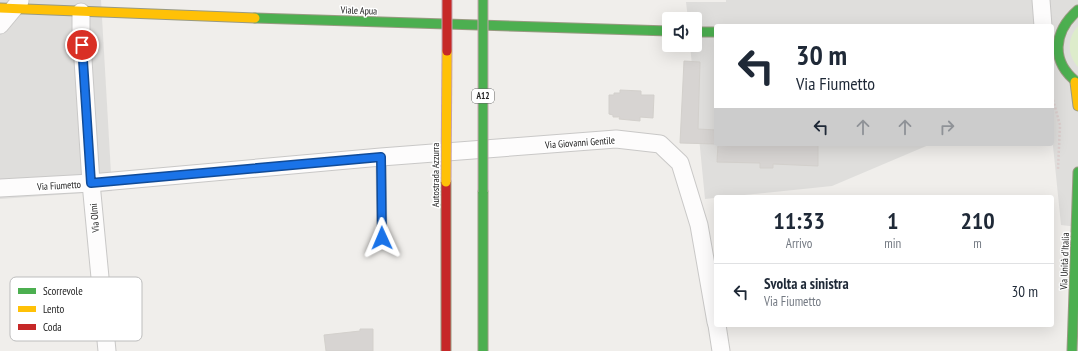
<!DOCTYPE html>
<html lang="it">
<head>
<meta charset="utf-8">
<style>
  body { margin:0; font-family:"PT Sans Narrow",sans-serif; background:#f6f6f7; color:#1f2937; height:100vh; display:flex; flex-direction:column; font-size:15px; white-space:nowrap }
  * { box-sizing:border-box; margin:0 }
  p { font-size:13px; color:#747a83 }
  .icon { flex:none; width:22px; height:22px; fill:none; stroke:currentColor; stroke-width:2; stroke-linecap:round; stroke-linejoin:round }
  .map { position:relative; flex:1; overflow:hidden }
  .sheet { position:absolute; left:714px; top:195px; width:340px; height:132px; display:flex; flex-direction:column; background:#fff; border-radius:4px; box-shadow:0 4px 16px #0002 }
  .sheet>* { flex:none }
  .banner { position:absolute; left:714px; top:24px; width:340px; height:122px; border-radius:4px; box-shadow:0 4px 16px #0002; background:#fff; color:#1f2937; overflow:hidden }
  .tools { position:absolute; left:662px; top:12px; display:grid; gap:8px }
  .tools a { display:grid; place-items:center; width:40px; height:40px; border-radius:4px; background:#fff; box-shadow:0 4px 16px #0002; font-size:20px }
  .pin { position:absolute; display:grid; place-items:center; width:34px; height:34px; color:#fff; margin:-17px; border:2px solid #fff; border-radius:50%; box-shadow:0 1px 4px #0007 }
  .me { position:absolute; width:44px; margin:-22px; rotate:359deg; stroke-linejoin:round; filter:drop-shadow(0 0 3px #0008) }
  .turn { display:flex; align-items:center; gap:14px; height:84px; padding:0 16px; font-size:18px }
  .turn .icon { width:52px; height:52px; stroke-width:2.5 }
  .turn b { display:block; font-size:28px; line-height:34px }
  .lanes { display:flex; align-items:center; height:38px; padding:0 16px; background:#0003; justify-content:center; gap:20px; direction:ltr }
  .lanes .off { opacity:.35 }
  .eta { display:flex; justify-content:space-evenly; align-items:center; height:68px; text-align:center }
  .eta b { font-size:24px; font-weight:700; line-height:28px }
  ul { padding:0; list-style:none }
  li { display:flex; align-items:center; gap:12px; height:56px; padding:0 16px; border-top:1px solid #e0e1e3 }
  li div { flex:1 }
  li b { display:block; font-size:15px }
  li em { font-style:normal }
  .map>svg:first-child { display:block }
</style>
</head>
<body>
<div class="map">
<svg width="1078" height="351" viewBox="0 0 1078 351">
  <rect width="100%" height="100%" fill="#f0eeeb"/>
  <!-- residential -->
  <g fill="#dfdedc">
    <path d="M0,0H101L112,191L0,199Z"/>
    <path d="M726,0H1078V227L1061,225L1052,136V26H716V144H931L832,186L705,199L690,45H695V19H688L686,2H726Z"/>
  </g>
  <!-- grass -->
  <path fill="#ddeccb" d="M1078,26V67C1067,55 1067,38 1078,26Z"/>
  <!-- building -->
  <g fill="#d7d4d2" stroke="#d3d0cc">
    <path d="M684,61L700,62L698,129L716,130V144L680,143Z"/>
    <path d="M620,90L641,91V95H654L653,118L640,117V121L619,119L620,117H613V115L609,114V95H614V93H620Z"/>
    <path d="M718,144H818V166L773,164V168H760V163L717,162Z"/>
    <path d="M360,329H373V351H326L324,335L360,331Z"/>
  </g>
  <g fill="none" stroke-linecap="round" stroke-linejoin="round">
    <!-- lane casing -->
    <g stroke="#c9c8c7" stroke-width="11">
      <path id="lane" d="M381,157L382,238"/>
    </g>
    <!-- street casing -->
    <g stroke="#c9c8c7" stroke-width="19">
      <g id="street">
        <path d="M1041,0L1043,26"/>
        <path d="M81,12V29L91,183L107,351"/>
        <path d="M0,25L20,1"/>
        <path d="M0,188L91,183L381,157L616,139L660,144L680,163L699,225L716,322"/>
        <path d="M717,325L721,351"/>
      </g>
    </g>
    <!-- fast casing -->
    <g stroke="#999a82" stroke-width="11">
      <g id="fast">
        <path d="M1078,10C1053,32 1050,62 1078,83"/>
        <path d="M255,18L669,31"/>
        <path d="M695,32H716"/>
        <path d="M483,192V351"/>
        <path d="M1072,351L1078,172"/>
      </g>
    </g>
    <!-- slow casing -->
    <g stroke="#999a82" stroke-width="11">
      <g id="slow">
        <path d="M0,8L255,18"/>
        <path d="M1075,82L1078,106"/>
      </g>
    </g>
    <!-- jam casing -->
    <g stroke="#999a82" stroke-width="11">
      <path id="jam" d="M446,182V351"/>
    </g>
    <!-- path -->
    <g stroke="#dccecd" stroke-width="2.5" stroke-dasharray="2 2" stroke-linecap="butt">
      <path d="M676,49L687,50"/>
      <path d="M1052,96L1060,125L1058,169"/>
    </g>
    <!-- lane -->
    <use href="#lane" stroke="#fdfcfc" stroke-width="9"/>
    <!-- street -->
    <use href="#street" stroke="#fdfcfc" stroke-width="17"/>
    <!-- fast -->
    <use href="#fast" stroke="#4caf50" stroke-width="9"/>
    <!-- slow -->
    <use href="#slow" stroke="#ffc107" stroke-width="9"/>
    <!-- jam -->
    <use href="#jam" stroke="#c62828" stroke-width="9"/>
    <!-- fast-bridge casing -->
    <g stroke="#c5a2ac" stroke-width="11" stroke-linecap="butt">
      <path id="fast-bridge" d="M483,0V192"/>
    </g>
    <!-- slow-bridge casing -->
    <g stroke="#c5a2ac" stroke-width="11" stroke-linecap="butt">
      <path id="slow-bridge" d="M446,182L447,51"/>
    </g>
    <!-- jam-bridge casing -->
    <g stroke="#c5a2ac" stroke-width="11" stroke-linecap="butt">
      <path id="jam-bridge" d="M447,51V0"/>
    </g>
    <!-- fast-bridge -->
    <use href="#fast-bridge" stroke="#4caf50" stroke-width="9"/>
    <!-- slow-bridge -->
    <use href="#slow-bridge" stroke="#ffc107" stroke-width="9"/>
    <!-- jam-bridge -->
    <use href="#jam-bridge" stroke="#c62828" stroke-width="9"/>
  </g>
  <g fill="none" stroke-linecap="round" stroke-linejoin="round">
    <!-- route casing -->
    <g stroke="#114b97" stroke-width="10">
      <path id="route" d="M82,45L91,183L381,157L382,238"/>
    </g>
    <!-- route -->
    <use href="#route" stroke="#1a73e8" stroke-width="7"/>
  </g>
  <g text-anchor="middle" stroke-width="3" stroke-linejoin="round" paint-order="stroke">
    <!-- shield labels -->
    <rect fill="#fff" stroke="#646464" stroke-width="1" x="472" y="89" width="22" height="14" rx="3"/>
    <g font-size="9" font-weight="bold" fill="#222">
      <text x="483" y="99">A12</text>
    </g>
    <!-- street labels -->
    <g font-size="10" fill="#222" stroke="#fff">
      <text transform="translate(359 10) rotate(2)" y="4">Viale Apua</text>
      <text transform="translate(580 142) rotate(-4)" y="4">Via Giovanni Gentile</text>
      <text transform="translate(435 175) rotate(-90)" y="4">Autostrada Azzurra</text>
      <text transform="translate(59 185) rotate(-3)" y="4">Via Fiumetto</text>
      <text transform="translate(94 218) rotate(-95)" y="4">Via Olmi</text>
      <text transform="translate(1064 261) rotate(-88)" y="4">Via Unità d'Italia</text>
    </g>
  </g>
  <!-- legend -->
  <rect x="10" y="277" width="132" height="64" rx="6" fill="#fff" stroke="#bdbdbd" stroke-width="1"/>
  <rect x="18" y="288" width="18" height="6" fill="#4caf50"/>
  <rect x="18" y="306" width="18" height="6" fill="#ffc107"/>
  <rect x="18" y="324" width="18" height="6" fill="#c62828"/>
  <g font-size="11" fill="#222">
    <text x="43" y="295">Scorrevole</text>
    <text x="43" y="313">Lento</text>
    <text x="43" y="331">Coda</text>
  </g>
</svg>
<div class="tools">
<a><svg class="icon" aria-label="sound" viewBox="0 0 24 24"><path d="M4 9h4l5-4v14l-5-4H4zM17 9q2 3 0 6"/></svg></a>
</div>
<div class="pin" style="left:82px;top:45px;background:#d93025"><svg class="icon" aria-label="arrive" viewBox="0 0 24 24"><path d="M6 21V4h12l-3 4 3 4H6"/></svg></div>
<svg class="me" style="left:382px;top:238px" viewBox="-20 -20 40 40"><path d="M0-17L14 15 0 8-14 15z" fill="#1a73e8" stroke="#fff" stroke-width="4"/></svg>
<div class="banner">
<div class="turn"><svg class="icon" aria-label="left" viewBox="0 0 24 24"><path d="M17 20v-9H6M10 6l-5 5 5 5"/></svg><div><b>30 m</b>Via Fiumetto</div></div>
<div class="lanes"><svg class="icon" aria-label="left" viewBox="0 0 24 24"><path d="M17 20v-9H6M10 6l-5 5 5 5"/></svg><svg class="icon off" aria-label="ahead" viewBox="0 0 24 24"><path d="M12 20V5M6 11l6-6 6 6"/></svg><svg class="icon off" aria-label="ahead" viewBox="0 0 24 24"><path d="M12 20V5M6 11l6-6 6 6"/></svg><svg class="icon off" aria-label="right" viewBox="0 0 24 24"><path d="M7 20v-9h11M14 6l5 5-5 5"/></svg></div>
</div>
<section class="sheet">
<div class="eta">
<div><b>11:33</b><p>Arrivo</p></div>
<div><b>1</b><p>min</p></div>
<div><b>210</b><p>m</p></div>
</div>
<ul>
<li><svg class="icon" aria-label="left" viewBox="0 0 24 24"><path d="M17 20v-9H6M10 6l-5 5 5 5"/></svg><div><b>Svolta a sinistra</b><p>Via Fiumetto</p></div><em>30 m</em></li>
</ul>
</section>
</div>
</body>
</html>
